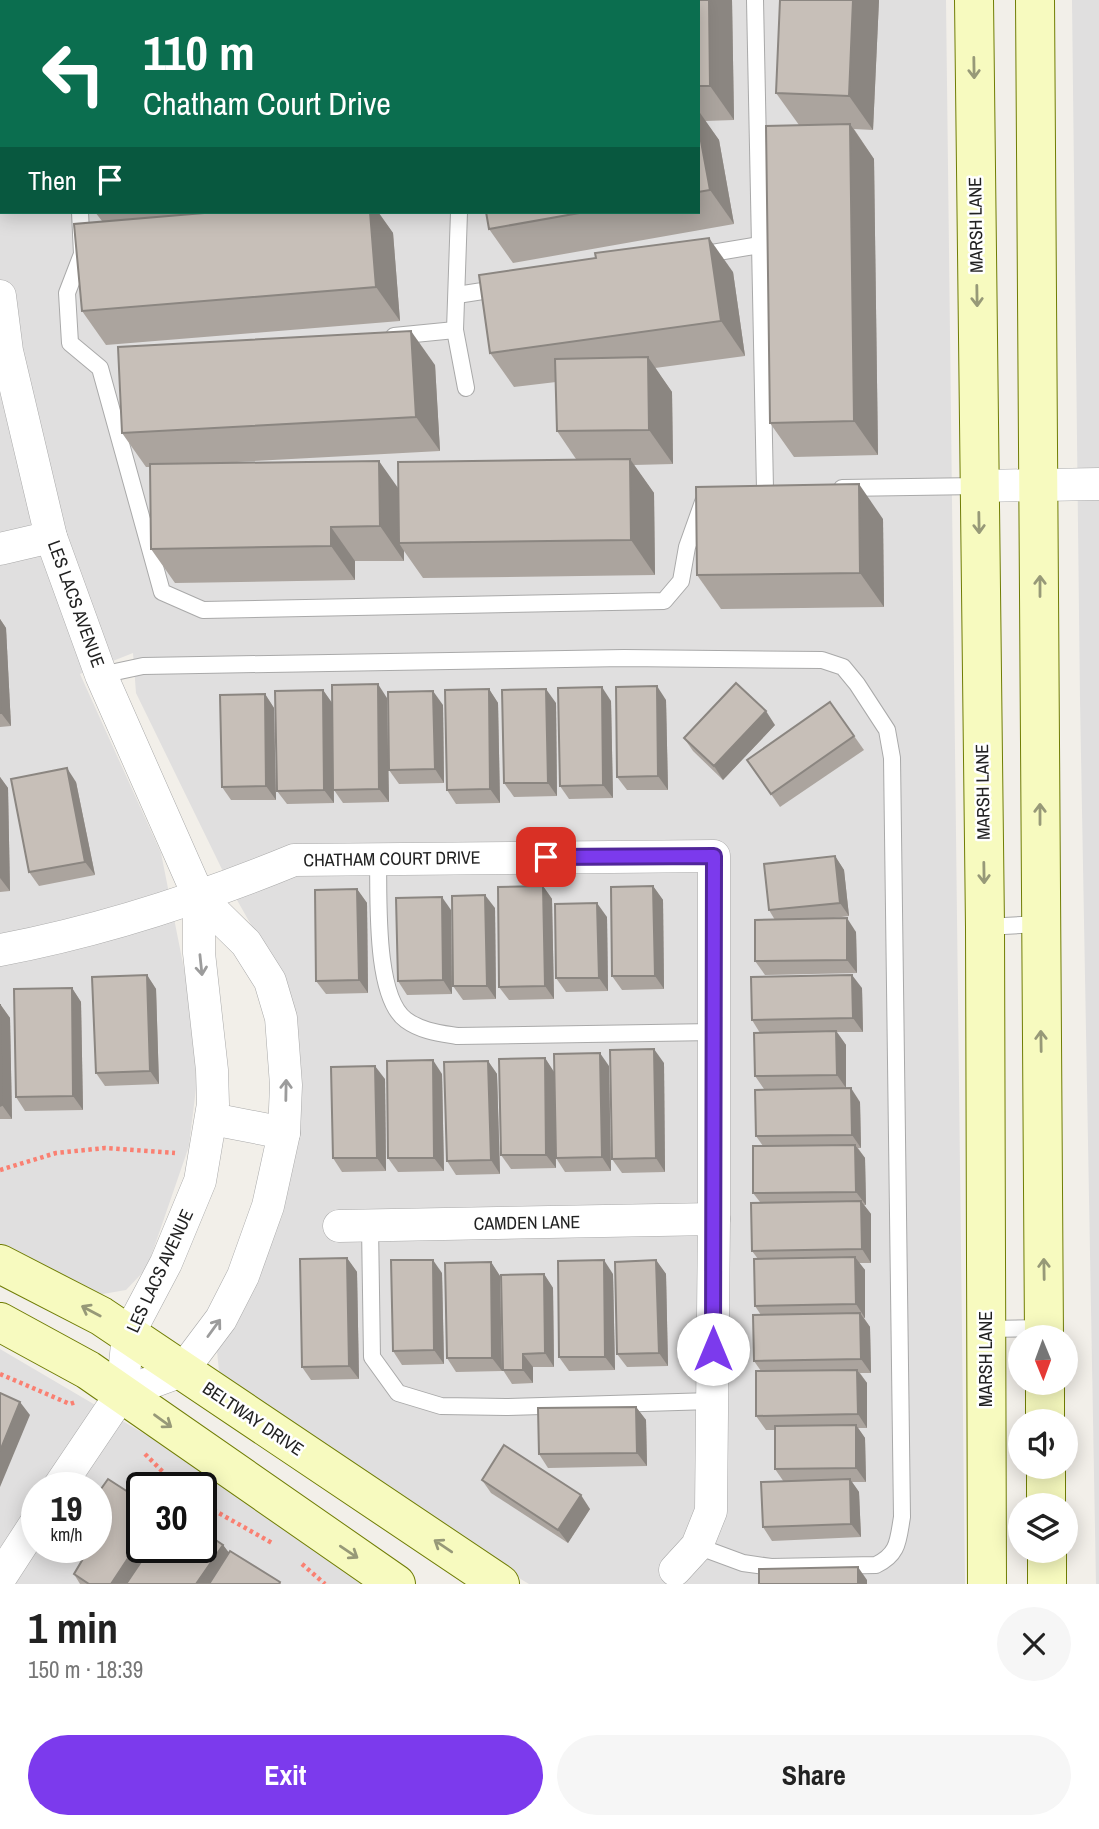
<!DOCTYPE html>
<html lang="en">
<head>
<meta charset="utf-8">
<style>
  body { margin:0; font-family:"Archivo Narrow",sans-serif; background:#f6f6f6; color:#222; height:100vh; display:flex; flex-direction:column; font-size:26px; white-space:nowrap }
  * { box-sizing:border-box; margin:0 }
  p { font-size:23px; color:#767676 }
  .icon { flex:none; width:38px; height:38px; fill:none; stroke:currentColor; stroke-width:2; stroke-linecap:round; stroke-linejoin:round }
  .map { position:relative; height:1584px; overflow:hidden }
  .panel { display:flex; flex-direction:column; background:#fff; flex:1 }
  .panel>* { flex:none }
  .banner { position:absolute; left:0px; top:0px; width:700px; height:214px; box-shadow:0 4px 18px #0003; background:#0b6e4f; color:#fff; overflow:hidden }
  .needle { width:46px; rotate:179deg }
  .fabs { position:absolute; left:1008px; top:1325px; display:grid; gap:14px }
  .fabs a { display:grid; place-items:center; width:70px; height:70px; border-radius:50%; background:#fff; box-shadow:0 4px 18px #0003; font-size:35px }
  .speed { position:absolute; left:21px; top:1472px; display:flex; gap:14px; font-size:35px; font-weight:700; text-align:center }
  .speed>* { display:grid; place-content:center; width:91px; height:91px; border-radius:50%; background:#fff; box-shadow:0 4px 18px #0003; line-height:1 }
  .speed small { font-size:18px; font-weight:400 }
  .speed .limit { border:4px solid #111; border-radius:10px; background:#fff; color:#111 }
  .pin { position:absolute; display:grid; place-items:center; width:60px; height:60px; color:#fff; margin:-30px; border-radius:14px; box-shadow:0 4px 10px #0006 }
  .me { position:absolute; width:77px; margin:-38px; rotate:0deg; stroke-linejoin:round; filter:drop-shadow(0 0 5px #0008) }
  .turn { display:flex; align-items:center; gap:24px; height:147px; padding:0 28px; font-size:32px }
  .turn .icon { width:91px; height:91px; stroke-width:2.5 }
  .turn b { display:block; font-size:49px; line-height:60px }
  .then { display:flex; align-items:center; height:66px; padding:0 28px; background:#0003; gap:14px; font-size:26px }
  .round { display:grid; place-items:center; flex:none; width:74px; height:74px; border-radius:37px; background:#f6f6f6 }
  .headline { display:flex; align-items:center; justify-content:space-between; height:119px; padding:0 28px }
  h1 { font-size:42px; font-weight:800; line-height:52px }
  .action { display:flex; gap:14px; margin-top:auto; padding:14px 28px }
  .action a { flex:1; height:80px; border-radius:42px; background:#7c3aed; color:#fff; font-size:28px; font-weight:800; line-height:80px; text-align:center }
  .action a+a { background:#f6f6f6; color:#222 }
  .map>svg:first-child { display:block }
</style>
</head>
<body>
<div class="map">
<svg width="1099" height="1584" viewBox="0 0 1099 1584">
  <rect width="100%" height="100%" fill="#f2efe9"/>
  <!-- residential -->
  <g fill="#e0dfdf" fill-rule="evenodd">
    <path d="M0,0H946L965,1584H529L470,1549L238,1389L219,1371L217,1351L223,1334L259,1274L282,1216L292,1167L279,974L237,900L136,693L133,653L80,674L161,853L195,1024L196,1088L189,1146L147,1268L126,1290L97,1295L0,1244ZM2,2H698V212H2Z"/>
    <path d="M1072,0H1099V1584H1096L1080,699Z"/>
    <path d="M0,1349L148,1436L364,1584H0ZM37,1488H96V1547H37ZM142,1488H201V1547H142Z"/>
  </g>
  <g fill="none" stroke-linecap="round" stroke-linejoin="round">
    <!-- lane casing -->
    <g stroke="#a9a9a9" stroke-width="18">
      <g id="lane">
        <path d="M425,0V2"/>
        <path d="M755,0L765,489"/>
        <path d="M77,2V0"/>
        <path d="M80,212L82,254L67,293L70,343L100,368L162,592L203,610L664,601L681,581L687,547L703,502"/>
        <path d="M459,212L455,330L466,388"/>
        <path d="M700,255L760,245"/>
        <path d="M457,295L502,288"/>
        <path d="M394,336L455,330"/>
        <path d="M842,488L979,486"/>
        <path d="M101,675L143,666L624,658L822,660L843,667L857,684L887,730L892,758L902,1517C898,1540 899,1554 876,1565L771,1567L743,1563L697,1546"/>
        <path d="M378,859C379,896 374,997 406,1020C421,1031 439,1033 457,1036L714,1032"/>
        <path d="M985,927L1040,924"/>
        <path d="M370,1226L372,1357L398,1393L441,1406L506,1407L712,1401"/>
        <path d="M986,1329L1044,1328"/>
      </g>
    </g>
    <!-- street casing -->
    <g stroke="#a9a9a9" stroke-width="33">
      <g id="street">
        <path d="M0,296L7,351L51,537L101,675L199,897L246,943L270,981L281,1018L286,1085L284,1133L268,1206L243,1276L221,1319L182,1371L122,1393"/>
        <path d="M979,486L1099,484"/>
        <path d="M0,549L51,537"/>
        <path d="M0,950C101,931 199,899 294,860L714,856V1219L711,1511L697,1546L675,1570"/>
        <path d="M212,1119L284,1133"/>
        <path d="M339,1226L714,1219"/>
        <path d="M58,1488L122,1393L128,1335L166,1263L200,1181L213,1104L212,1070L199,953V897"/>
        <path d="M0,1578L37,1521"/>
      </g>
    </g>
    <!-- secondary casing -->
    <g stroke="#707d05" stroke-width="40">
      <g id="secondary">
        <path d="M974,0L985,927L987,1584"/>
        <path d="M1035,0L1044,1337"/>
        <path d="M0,1264L101,1316L500,1584"/>
        <path d="M0,1322L88,1370L396,1584"/>
        <path d="M1045,1382V1421"/>
        <path d="M1046,1466V1505"/>
        <path d="M1047,1550V1584"/>
      </g>
    </g>
    <!-- path -->
    <g stroke="#fa8072" stroke-width="4.5" stroke-dasharray="3.5 3.5" stroke-linecap="butt">
      <path d="M0,1170L56,1153L105,1148L175,1153"/>
      <path d="M0,1374L70,1404L76,1402"/>
      <path d="M145,1454L179,1488"/>
      <path d="M201,1503L272,1543"/>
      <path d="M302,1564L325,1584"/>
    </g>
    <!-- lane -->
    <use href="#lane" stroke="#fff" stroke-width="16"/>
    <!-- street -->
    <use href="#street" stroke="#fff" stroke-width="32"/>
    <!-- secondary -->
    <use href="#secondary" stroke="#f7fabf" stroke-width="38"/>
  </g>
  <!-- wall -->
  <g fill="#aba49e">
    <path d="M445,0H551V2H447Z"/>
    <path d="M732,0L734,120L705,121L719,140L734,224L513,263L489,229L486,212H698V2Z"/>
    <path d="M879,0L873,130L854,129L874,159L878,455L794,457L770,423L799,125L776,93Z"/>
    <path d="M95,212H189V214L216,212H389L379,213L393,233L400,321L106,345L82,311L102,221Z"/>
    <path d="M733,272L745,356L655,368L672,392L673,464L634,465L654,493L655,575L423,578L404,551V561H355V580L175,583L151,549L150,467H146L122,433L435,365L440,451L218,463L398,488L576,459L557,431L556,382L514,387L490,353Z"/>
    <path d="M883,519L884,607L721,609L697,575Z"/>
    <path d="M0,619L6,628L11,726L0,727Z"/>
    <path d="M489,689L498,703L500,803L456,804L447,790Z"/>
    <path d="M323,690L332,703L387,698L389,802L343,803L334,790V803L287,804L277,791Z"/>
    <path d="M265,694L274,708L276,800H231L222,787Z"/>
    <path d="M666,700L668,790H627L617,777Z"/>
    <path d="M611,701L613,798L569,799L560,786Z"/>
    <path d="M830,702L864,750L780,807L747,760Z"/>
    <path d="M556,703L557,796L514,797L504,783Z"/>
    <path d="M443,705L444,783L399,784L389,770Z"/>
    <path d="M775,725L723,780L693,751L684,738Z"/>
    <path d="M0,777L8,788L10,891L0,892Z"/>
    <path d="M76,782L95,875L39,886L29,872Z"/>
    <path d="M835,856L844,870L849,916L826,919L856,932L857,973L765,975L755,961L775,920L769,910Z"/>
    <path d="M543,886L552,899L554,999L509,1000L499,987Z"/>
    <path d="M653,886L663,900L664,989L622,990L612,976Z"/>
    <path d="M357,889L367,903L368,993L326,994L316,981Z"/>
    <path d="M495,908L496,999L463,1000L453,986Z"/>
    <path d="M451,910L452,994L407,995L398,981Z"/>
    <path d="M607,917L608,991L566,992L556,978Z"/>
    <path d="M147,975L156,989L159,1084L105,1086L96,1073Z"/>
    <path d="M72,988L81,1002L83,1110L25,1111L16,1097Z"/>
    <path d="M862,988L863,1032H837L846,1045V1088L764,1089L755,1076L760,1033L752,1020Z"/>
    <path d="M0,1004L10,1018L12,1119H0Z"/>
    <path d="M545,1058L554,1072L556,1168L511,1169L501,1155Z"/>
    <path d="M488,1061L497,1074L500,1174L456,1175L447,1161Z"/>
    <path d="M664,1063L665,1172L622,1173L612,1159Z"/>
    <path d="M609,1066L611,1171L565,1172L556,1158Z"/>
    <path d="M442,1074L444,1171L398,1172L388,1158Z"/>
    <path d="M385,1079L386,1171L342,1172L333,1158Z"/>
    <path d="M860,1102L861,1148H858L865,1158L866,1205H864L871,1214V1263H859L865,1270V1318H864L870,1327L871,1373H860L867,1383V1428H858L865,1438L866,1482H852L859,1492L861,1537L772,1541L763,1527L784,1482L775,1469V1430H766L756,1416L761,1371L754,1361L761,1315L755,1306L758,1259L752,1251L760,1202L753,1193L763,1146L756,1136Z"/>
    <path d="M347,1258L357,1272L359,1379L311,1380L302,1367Z"/>
    <path d="M656,1260L666,1274L668,1366L627,1367L617,1354Z"/>
    <path d="M491,1262L500,1276L502,1371L456,1372L447,1358Z"/>
    <path d="M442,1273L444,1364L402,1365L393,1351Z"/>
    <path d="M544,1274L553,1288L554,1367H533V1383L512,1384L503,1370Z"/>
    <path d="M613,1274L615,1370L569,1371L559,1357Z"/>
    <path d="M636,1407L646,1420L647,1466L548,1468L539,1454Z"/>
    <path d="M482,1480L590,1509L568,1543L491,1493Z"/>
    <path d="M223,1545L229,1553L280,1582L281,1584H80L74,1574L87,1553L80,1547H142Z"/>
  </g>
  <!-- shaded-wall -->
  <g fill="#8b8681">
    <path d="M162,0H180L181,2H162Z"/>
    <rect x="365" y="0" width="18" height="2"/>
    <rect x="532" y="0" width="19" height="2"/>
    <path d="M709,0H732L734,120L710,86Z"/>
    <path d="M853,0H879L873,130L849,96Z"/>
    <path d="M698,110L719,140L734,224L710,190L698,125Z"/>
    <path d="M850,124L874,159L878,455L854,421Z"/>
    <path d="M179,212H189L190,227Z"/>
    <path d="M370,212H378L393,233L400,321L376,287Z"/>
    <path d="M709,238L733,272L745,356L721,321Z"/>
    <path d="M411,331L435,365L440,451L416,417Z"/>
    <path d="M648,357L672,392L673,464L649,430Z"/>
    <path d="M630,459L654,493L655,575L631,540Z"/>
    <path d="M379,461L403,495L399,543L404,551V561L380,526Z"/>
    <path d="M859,484L883,519L884,607L860,573Z"/>
    <path d="M331,527L355,561V580L331,546Z"/>
    <path d="M0,619L6,628L11,726L1,713L0,685Z"/>
    <path d="M378,684L387,698L389,802L379,789Z"/>
    <path d="M657,686L666,700L668,790L658,776Z"/>
    <path d="M602,687L611,701L613,798L603,785Z"/>
    <path d="M489,689L498,703L500,803L490,789Z"/>
    <path d="M546,689L556,703L557,796L548,783Z"/>
    <path d="M323,690L332,703L334,803L324,790Z"/>
    <path d="M433,691L443,705L444,783L435,769Z"/>
    <path d="M265,694L274,708L276,800L266,786Z"/>
    <path d="M766,711L775,725L723,780L714,766Z"/>
    <path d="M67,768L76,782L95,875L85,862Z"/>
    <path d="M0,777L8,788L10,891L0,878Z"/>
    <path d="M835,856L844,870L849,916L840,903Z"/>
    <path d="M543,886L552,899L554,999L545,986Z"/>
    <path d="M653,886L663,900L664,989L655,976Z"/>
    <path d="M357,889L367,903L368,993L359,980Z"/>
    <path d="M485,895L495,908L496,999L487,986Z"/>
    <path d="M442,897L451,910L452,994L443,980Z"/>
    <path d="M597,903L607,917L608,991L599,978Z"/>
    <path d="M847,918L856,932L857,973L847,960Z"/>
    <path d="M147,975L156,989L159,1084L150,1071Z"/>
    <path d="M852,975L862,988L863,1032L853,1018Z"/>
    <path d="M72,988L81,1002L83,1110L73,1096Z"/>
    <path d="M0,1004L10,1018L12,1119L2,1105Z"/>
    <path d="M836,1031L846,1045V1088L837,1075Z"/>
    <path d="M654,1049L664,1063L665,1172L656,1158Z"/>
    <path d="M600,1053L609,1066L611,1171L602,1157Z"/>
    <path d="M545,1058L554,1072L556,1168L546,1155Z"/>
    <path d="M433,1060L442,1074L444,1171L434,1158Z"/>
    <path d="M488,1061L497,1074L500,1174L491,1160Z"/>
    <path d="M375,1066L385,1079L386,1171L377,1158Z"/>
    <path d="M851,1088L860,1102L861,1148L852,1135Z"/>
    <path d="M855,1145L865,1158L866,1205L856,1192Z"/>
    <path d="M861,1201L871,1214V1263L862,1249Z"/>
    <path d="M855,1257L865,1270V1318L856,1304Z"/>
    <path d="M347,1258L357,1272L359,1379L349,1366Z"/>
    <path d="M433,1260L442,1273L444,1364L434,1350Z"/>
    <path d="M604,1260L613,1274L615,1370L605,1357Z"/>
    <path d="M656,1260L666,1274L668,1366L659,1353Z"/>
    <path d="M491,1262L500,1276L502,1371L492,1358Z"/>
    <path d="M544,1274L553,1288L554,1367L545,1353Z"/>
    <path d="M860,1313L870,1327L871,1373L861,1359Z"/>
    <path d="M523,1354L533,1367V1383L523,1370Z"/>
    <path d="M857,1370L867,1383V1428L858,1414Z"/>
    <path d="M20,1402L30,1415L0,1487V1451Z"/>
    <path d="M636,1407L646,1420L647,1466L637,1453Z"/>
    <path d="M856,1425L865,1438L866,1482L856,1468Z"/>
    <path d="M850,1479L859,1492L861,1537L851,1524Z"/>
    <path d="M581,1495L590,1509L568,1543L558,1530Z"/>
    <path d="M142,1537V1547H154L130,1584H111Z"/>
    <path d="M223,1545L233,1558L215,1584H196Z"/>
    <path d="M858,1567L867,1580V1584H858Z"/>
  </g>
  <!-- building -->
  <g fill="#c7bfb8" stroke="#8b8681" stroke-width="2">
    <rect x="78" y="0" width="84" height="2"/>
    <rect x="278" y="0" width="87" height="2"/>
    <rect x="479" y="0" width="53" height="2"/>
    <path d="M625,0H709L710,86H698V2H625Z"/>
    <path d="M780,0H853L849,96L776,93Z"/>
    <path d="M850,124L854,421L770,423L766,126Z"/>
    <path d="M698,125L710,190L698,192Z"/>
    <path d="M216,212H370L376,287L82,311L74,224Z"/>
    <path d="M486,212H585L489,229Z"/>
    <path d="M709,238L721,321L490,353L479,275L596,258L595,253Z"/>
    <path d="M411,331L416,417L122,433L118,347Z"/>
    <path d="M648,357L649,430L557,431L555,359Z"/>
    <path d="M630,459L631,540L399,543L398,462Z"/>
    <path d="M379,461L380,526L331,527V546L151,549L150,464Z"/>
    <path d="M859,484L860,573L697,575L696,487Z"/>
    <path d="M736,683L766,711L714,766L684,738Z"/>
    <path d="M378,684L379,789L333,790L332,685Z"/>
    <path d="M0,685L1,713H0Z"/>
    <path d="M657,686L658,776L617,777L616,687Z"/>
    <path d="M602,687L603,785L560,786L558,688Z"/>
    <path d="M489,689L490,789L447,790L445,690Z"/>
    <path d="M546,689L548,783H504L502,690Z"/>
    <path d="M323,690L324,790L277,791L275,691Z"/>
    <path d="M433,691L435,769L389,770L388,692Z"/>
    <path d="M265,694L266,786L222,787L220,695Z"/>
    <path d="M830,702L854,736L771,794L747,760Z"/>
    <path d="M67,768L85,862L29,872L11,779Z"/>
    <path d="M835,856L840,903L769,910L764,864Z"/>
    <path d="M543,886L545,986L499,987L498,887Z"/>
    <path d="M653,886L655,976H612L611,887Z"/>
    <path d="M357,889L359,980L316,981L315,890Z"/>
    <path d="M485,895L487,986H453L452,896Z"/>
    <path d="M442,897L443,980L398,981L396,898Z"/>
    <path d="M597,903L599,978H556L555,904Z"/>
    <path d="M847,918V960L755,961V920Z"/>
    <path d="M147,975L150,1071L96,1073L92,977Z"/>
    <path d="M852,975L853,1018L752,1020L751,977Z"/>
    <path d="M72,988L73,1096L16,1097L14,989Z"/>
    <path d="M0,1004L2,1105L0,1106Z"/>
    <path d="M836,1031L837,1075L755,1076L754,1033Z"/>
    <path d="M654,1049L656,1158L612,1159L610,1050Z"/>
    <path d="M600,1053L602,1157L556,1158L554,1054Z"/>
    <path d="M545,1058L546,1155H501L499,1059Z"/>
    <path d="M433,1060L434,1158H388L387,1061Z"/>
    <path d="M488,1061L491,1160L447,1161L444,1062Z"/>
    <path d="M375,1066L377,1158H333L331,1067Z"/>
    <path d="M851,1088L852,1135L756,1136L755,1090Z"/>
    <path d="M855,1145L856,1192L753,1193V1146Z"/>
    <path d="M861,1201L862,1249L752,1251L751,1203Z"/>
    <path d="M855,1257L856,1304L755,1306L754,1259Z"/>
    <path d="M347,1258L349,1366L302,1367L300,1259Z"/>
    <path d="M391,1260H433L434,1350L393,1351Z"/>
    <path d="M604,1260L605,1357H559L558,1261Z"/>
    <path d="M656,1260L659,1353L617,1354L615,1262Z"/>
    <path d="M491,1262L492,1358H447L445,1263Z"/>
    <path d="M544,1274L545,1353L523,1354V1370H503L501,1275Z"/>
    <path d="M860,1313L861,1359L754,1361L753,1315Z"/>
    <path d="M857,1370L858,1414L756,1416V1371Z"/>
    <path d="M0,1393L20,1402L0,1451Z"/>
    <path d="M636,1407L637,1453L539,1454L538,1408Z"/>
    <path d="M856,1425V1468L775,1469V1426Z"/>
    <path d="M504,1445L581,1495L558,1530L482,1480Z"/>
    <path d="M108,1479L142,1501V1537L111,1584H89L74,1574L90,1547H96V1496Z"/>
    <path d="M850,1479L851,1524L763,1527L761,1482Z"/>
    <path d="M201,1530L223,1545L196,1584H126L151,1547H201Z"/>
    <path d="M230,1551L280,1582L279,1584H209Z"/>
    <path d="M858,1567V1584H759V1569Z"/>
  </g>
  <!-- one-way arrows -->
  <defs><path id="oneway-shaft" d="M-6 0H5M1.5-3L5.5 0L1.5 3" fill="none" stroke-width="1.6" stroke-linecap="round" stroke-linejoin="round" transform="scale(1.75)"/></defs>
  <g stroke="#979978">
    <use href="#oneway-shaft" transform="translate(974 68) rotate(89)"/>
    <use href="#oneway-shaft" transform="translate(977 296) rotate(89)"/>
    <use href="#oneway-shaft" transform="translate(979 523) rotate(89)"/>
    <use href="#oneway-shaft" transform="translate(1040 586) rotate(-90)"/>
    <use href="#oneway-shaft" transform="translate(1040 814) rotate(-90)"/>
    <use href="#oneway-shaft" transform="translate(984 873) rotate(89)"/>
    <use href="#oneway-shaft" transform="translate(1041 1041) rotate(-91)"/>
    <use href="#oneway-shaft" transform="translate(1044 1269) rotate(-91)"/>
    <use href="#oneway-shaft" transform="translate(91 1311) rotate(-152)"/>
    <use href="#oneway-shaft" transform="translate(163 1421) rotate(36)"/>
    <use href="#oneway-shaft" transform="translate(443 1546) rotate(-146)"/>
    <use href="#oneway-shaft" transform="translate(349 1552) rotate(34)"/>
  </g>
  <g stroke="#9c9c9c">
    <use href="#oneway-shaft" transform="translate(201 965) rotate(84)"/>
    <use href="#oneway-shaft" transform="translate(286 1090) rotate(-89)"/>
    <use href="#oneway-shaft" transform="translate(214 1328) rotate(-54)"/>
  </g>
  <g fill="none" stroke-linecap="round" stroke-linejoin="round">
    <!-- route casing -->
    <g stroke="#51269a" stroke-width="18">
      <path id="route" d="M546,857L714,856L713,1349"/>
    </g>
    <!-- route -->
    <use href="#route" stroke="#7c3aed" stroke-width="12"/>
  </g>
  <g text-anchor="middle" stroke-width="5" stroke-linejoin="round" paint-order="stroke">
    <!-- street labels -->
    <g font-size="18" fill="#222" stroke="#fff">
      <text transform="translate(976 225) rotate(-91)" y="6">MARSH LANE</text>
      <text transform="translate(76 604) rotate(70)" y="6">LES LACS AVENUE</text>
      <text transform="translate(983 792) rotate(-91)" y="6">MARSH LANE</text>
      <text transform="translate(392 859) rotate(-1)" y="6">CHATHAM COURT DRIVE</text>
      <text transform="translate(527 1223) rotate(-1)" y="6">CAMDEN LANE</text>
      <text transform="translate(160 1271) rotate(-65)" y="6">LES LACS AVENUE</text>
      <text transform="translate(986 1359) rotate(-90)" y="6">MARSH LANE</text>
      <text transform="translate(253 1419) rotate(34)" y="6">BELTWAY DRIVE</text>
    </g>
  </g>
</svg>
<div class="fabs">
<a><svg class="needle" viewBox="-14 -14 28 28"><path d="M0-13l5 13h-10z" fill="#e53935"/><path d="M0 13l5-13h-10z" fill="#767676"/></svg></a>
<a><svg class="icon" aria-label="sound" viewBox="0 0 24 24"><path d="M4 9h4l5-4v14l-5-4H4zM17 9q2 3 0 6"/></svg></a>
<a><svg class="icon" aria-label="layers" viewBox="0 0 24 24"><path d="M12 4l9 5-9 5-9-5zM3 14l9 5 9-5"/></svg></a>
</div>
<div class="speed"><div>19<small>km/h</small></div><div class="limit">30</div></div>
<div class="pin" style="left:546px;top:857px;background:#d93025"><svg class="icon" aria-label="arrive" viewBox="0 0 24 24"><path d="M6 21V4h12l-3 4 3 4H6"/></svg></div>
<svg class="me" style="left:713px;top:1349px" viewBox="-20 -20 40 40"><circle r="19" fill="#fff"/><path d="M0-13L10 11 0 6-10 11z" fill="#7c3aed"/></svg>
<div class="banner">
<div class="turn"><svg class="icon" aria-label="left" viewBox="0 0 24 24"><path d="M17 20v-9H6M10 6l-5 5 5 5"/></svg><div><b>110 m</b>Chatham Court Drive</div></div>
<div class="then">Then<svg class="icon" aria-label="arrive" viewBox="0 0 24 24"><path d="M6 21V4h12l-3 4 3 4H6"/></svg></div>
</div>
</div>
<section class="panel">
<div class="headline"><div><h1>1 min</h1><p>150 m · 18:39</p></div><a class="round"><svg class="icon" aria-label="close" viewBox="0 0 24 24"><path d="M6 6l12 12M18 6L6 18"/></svg></a></div>
<div class="action"><a>Exit</a><a>Share</a></div>
</section>
</body>
</html>
